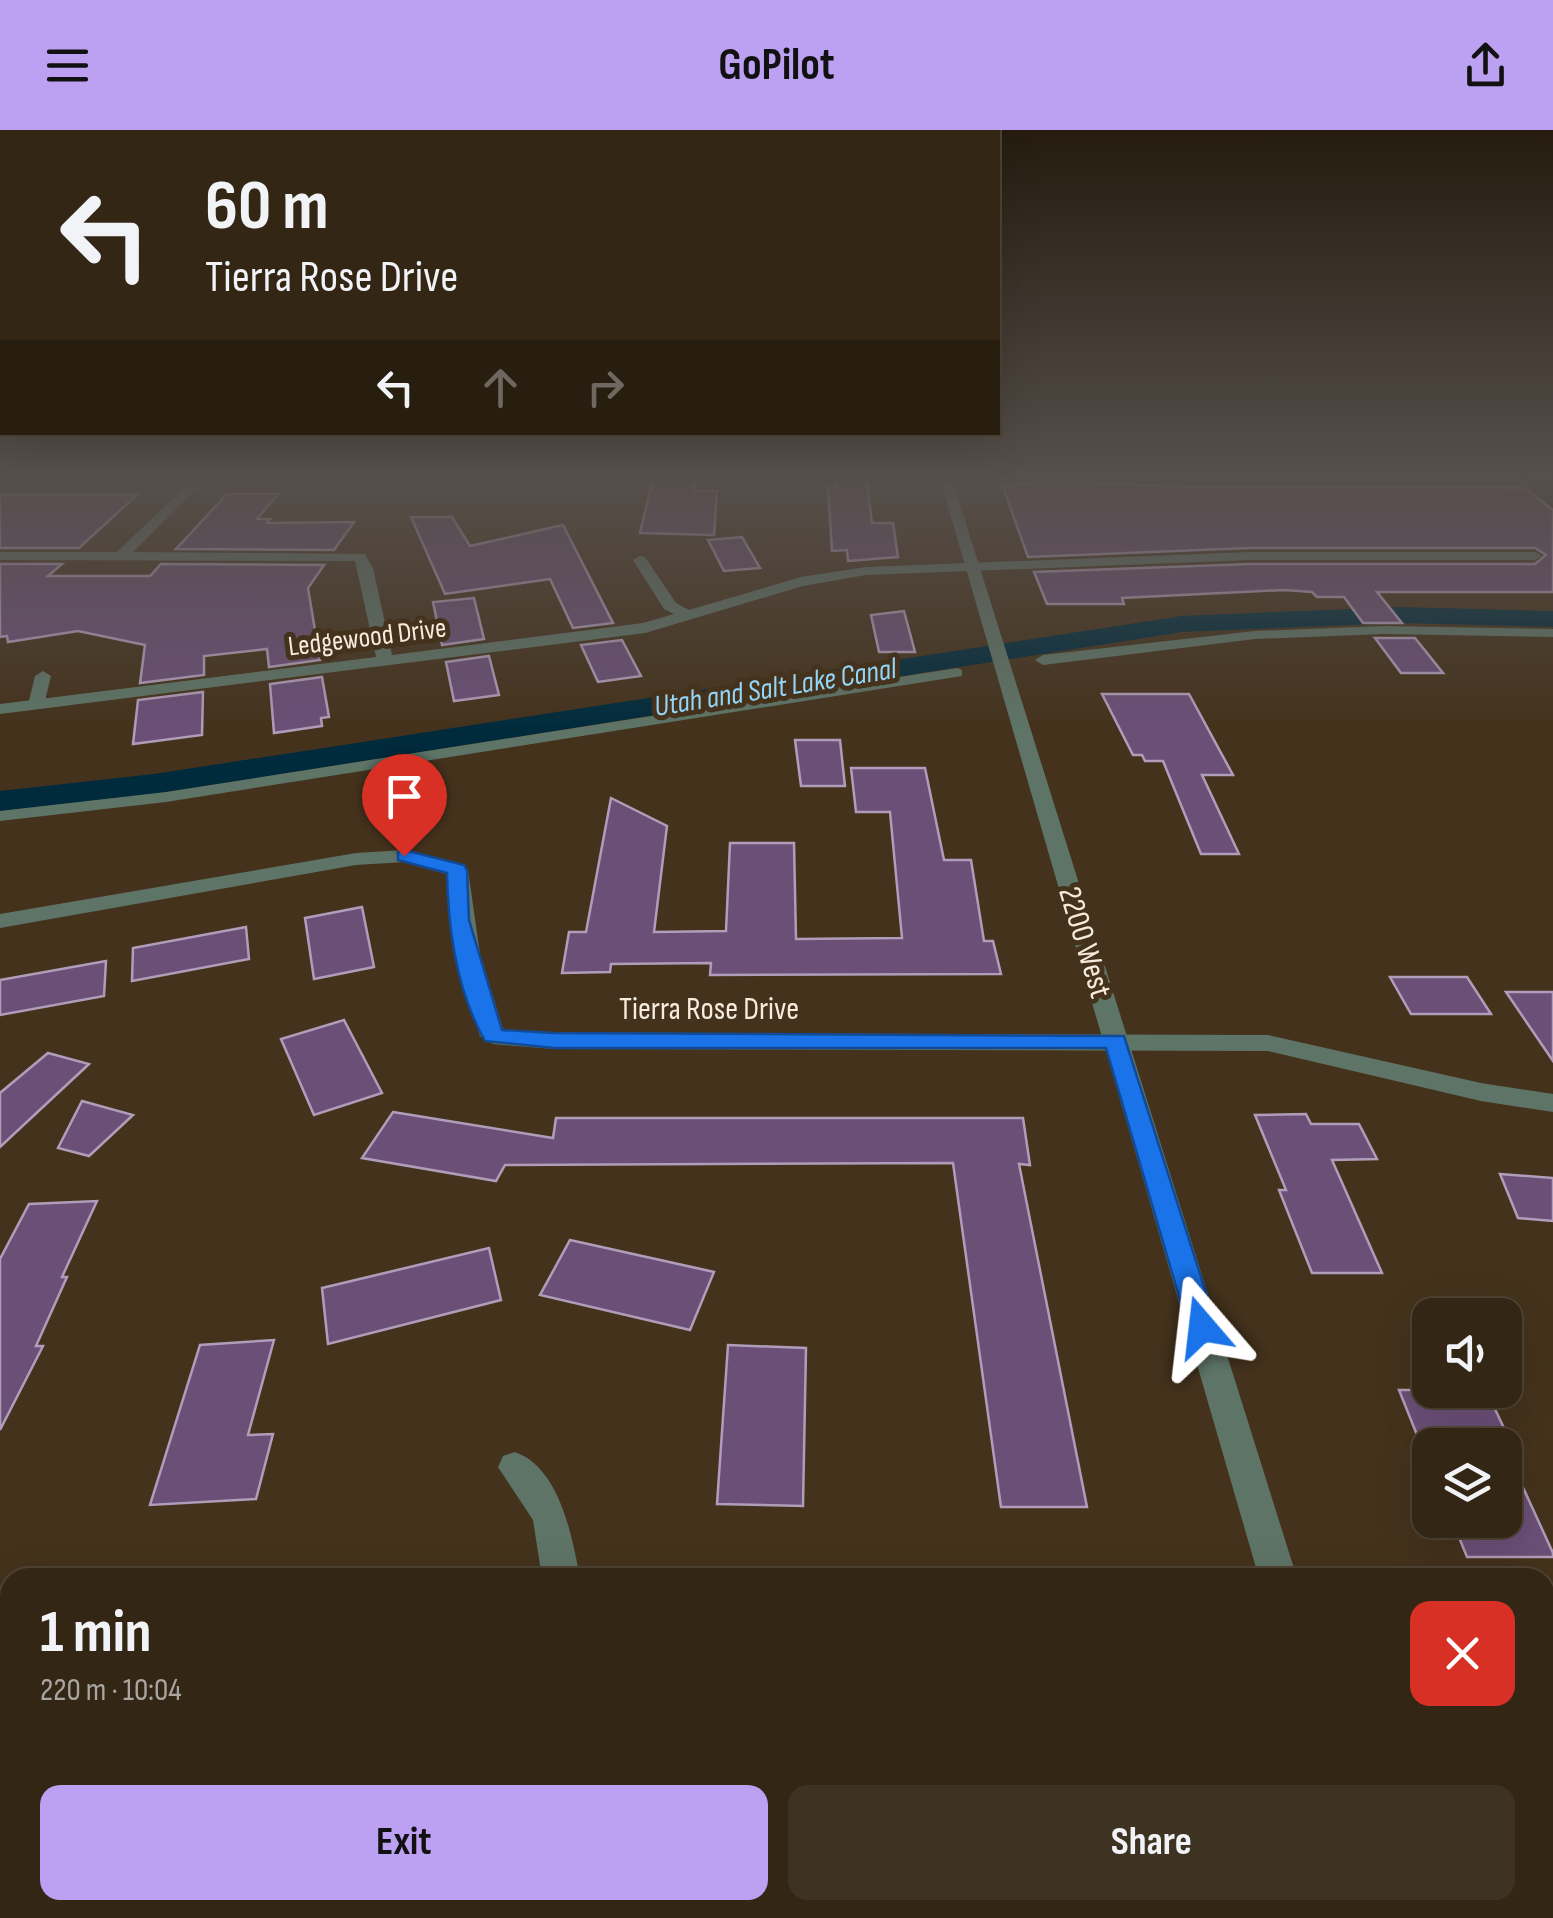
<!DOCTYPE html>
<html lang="en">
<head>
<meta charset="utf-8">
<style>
  body { margin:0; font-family:"Sofia Sans Condensed",sans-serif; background:#3e3222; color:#f1f3f6; height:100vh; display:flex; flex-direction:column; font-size:38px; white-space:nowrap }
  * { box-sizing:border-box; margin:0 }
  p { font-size:32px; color:#a9a5a0 }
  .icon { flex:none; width:55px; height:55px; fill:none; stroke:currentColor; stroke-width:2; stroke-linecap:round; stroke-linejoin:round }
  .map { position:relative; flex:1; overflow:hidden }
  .sheet { position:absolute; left:0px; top:1438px; width:1555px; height:352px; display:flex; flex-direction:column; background:#332615; border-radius:30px 30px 0 0; box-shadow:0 10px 40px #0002,0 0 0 2px #4e4334 }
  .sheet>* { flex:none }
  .top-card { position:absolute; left:0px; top:0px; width:1000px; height:305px; box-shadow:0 10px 40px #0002,0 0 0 2px #4e4334; background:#332615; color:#f1f3f6; overflow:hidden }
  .buttons { position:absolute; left:1412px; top:1168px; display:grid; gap:20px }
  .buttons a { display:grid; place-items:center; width:110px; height:110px; border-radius:20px; background:#332615; box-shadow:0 10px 40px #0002,0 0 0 2px #4e4334; font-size:50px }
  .pin { position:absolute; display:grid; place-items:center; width:85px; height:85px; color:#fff; margin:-102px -42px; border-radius:50% 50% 50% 0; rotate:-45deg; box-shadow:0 0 10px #0007 }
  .pin .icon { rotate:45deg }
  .me { position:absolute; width:110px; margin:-55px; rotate:343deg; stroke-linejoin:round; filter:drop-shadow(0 0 8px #0008) }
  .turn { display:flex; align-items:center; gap:35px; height:210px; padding:0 40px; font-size:45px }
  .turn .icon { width:130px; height:130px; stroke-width:2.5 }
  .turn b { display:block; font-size:70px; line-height:85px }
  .lanes { display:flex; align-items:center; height:95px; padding:0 40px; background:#0003; justify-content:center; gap:50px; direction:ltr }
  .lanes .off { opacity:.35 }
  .round { display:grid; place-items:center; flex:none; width:105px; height:105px; border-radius:20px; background:#3e3222 }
  .overview { display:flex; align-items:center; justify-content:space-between; height:170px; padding:0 40px }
  h1 { font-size:60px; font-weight:700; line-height:75px }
  .cta { display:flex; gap:20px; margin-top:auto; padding:20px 40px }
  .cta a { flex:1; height:115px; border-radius:20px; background:#bca0f2; color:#111; font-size:40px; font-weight:700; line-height:115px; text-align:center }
  .cta a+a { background:#3e3222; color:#f1f3f6 }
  header { display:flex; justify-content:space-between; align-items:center; height:130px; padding:0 40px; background:#bca0f2; color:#111; font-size:45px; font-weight:700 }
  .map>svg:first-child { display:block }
</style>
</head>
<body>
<header><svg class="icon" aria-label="menu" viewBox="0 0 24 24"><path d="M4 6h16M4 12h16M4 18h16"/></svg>GoPilot<svg class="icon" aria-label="share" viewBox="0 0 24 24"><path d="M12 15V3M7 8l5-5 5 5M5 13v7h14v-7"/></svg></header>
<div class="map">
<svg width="1553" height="1788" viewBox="0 0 1553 1788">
  <rect width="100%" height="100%" fill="#44321c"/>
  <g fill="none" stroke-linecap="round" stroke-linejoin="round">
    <!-- canal -->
    <path fill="#002b3c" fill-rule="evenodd" d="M1400,477L1553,481V497L1400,493L1182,502L154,664L0,681V661L154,644L1182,486Z"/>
  </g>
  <!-- building -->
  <g fill="#6b4f77" stroke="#b09db9" stroke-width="2.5">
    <path d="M653,349H695L693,361H717L714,405L640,403Z"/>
    <path d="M836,350H867L872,393H893L898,427L848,431L847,420L832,421L828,358H837Z"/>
    <path d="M1044,351L1191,357L1525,358L1553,380V462H1377L1402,493H1363L1344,467H1317L1312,462L1284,460L1122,468L1124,474H1047L1034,442L1250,434H1535L1546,425L1535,418H1250L1028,427L1003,357Z"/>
    <path d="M227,364H278L257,389H270L267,393L354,392L334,420L176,419Z"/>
    <path d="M0,365H137L79,418H0Z"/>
    <path d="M411,387H452L470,416L563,395L613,493L573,498L550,449L445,464Z"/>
    <path d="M742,407L760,438L724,441L708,410Z"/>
    <path d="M0,434H62L48,446H150L161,434L324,435L308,458L320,530L269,537L267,519L204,526V545L140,553L145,515L78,501L8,512L7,506L0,507Z"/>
    <path d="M474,468L484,509L442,515L433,472Z"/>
    <path d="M904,481L915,522H879L871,485Z"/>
    <path d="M1375,508H1415L1443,543H1401Z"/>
    <path d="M622,510L641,546L598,552L581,515Z"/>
    <path d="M489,526L499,565L454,571L446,532Z"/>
    <path d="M322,547L329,587L321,588L322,596L274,603L270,554Z"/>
    <path d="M203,562L202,605L133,614L138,570Z"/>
    <path d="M1102,564H1189L1233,645H1202L1239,724H1201L1163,631H1145L1142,625H1133Z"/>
    <path d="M795,610H840L845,656H801Z"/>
    <path d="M851,638H925L944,730H971L984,811H993L1001,844L710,845L711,833L611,834L610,842L562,843L569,802H586L611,668L667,696L654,802L726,801L730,713H794L796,809L902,808L890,682H856Z"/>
    <path d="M362,777L374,837L314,849L305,788Z"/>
    <path d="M246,797L249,829L132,851L133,818Z"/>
    <path d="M106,831L104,866L0,885V850Z"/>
    <path d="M1390,847H1467L1491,884H1411Z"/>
    <path d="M1506,862H1553V931Z"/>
    <path d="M344,890L382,963L314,985L281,909Z"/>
    <path d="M48,923L89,934L0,1017V963Z"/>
    <path d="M82,971L133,985L89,1026L58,1018Z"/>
    <path d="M393,982L553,1008L556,988H1023L1030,1035L1019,1034L1087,1377H1001L953,1033L505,1035L496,1051L362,1028Z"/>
    <path d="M1306,984L1311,994H1359L1377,1029L1332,1030L1382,1143H1312L1279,1060H1286L1255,985Z"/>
    <path d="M1500,1044L1553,1048V1091L1518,1088Z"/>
    <path d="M97,1071L62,1147H67L36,1216H43L0,1300V1129L29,1074Z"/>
    <path d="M570,1110L714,1142L690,1200L540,1165Z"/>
    <path d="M489,1118L501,1170L328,1214L322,1158Z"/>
    <path d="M274,1210L248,1305L273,1304L256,1369L150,1375L200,1215Z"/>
    <path d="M728,1215L806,1218L803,1376L717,1374Z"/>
    <path d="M1399,1260H1486L1512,1315H1421Z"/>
    <path d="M1505,1318L1553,1423V1427H1467L1452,1390H1505Z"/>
  </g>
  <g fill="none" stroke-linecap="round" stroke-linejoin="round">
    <!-- service -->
    <g fill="#5e7467" fill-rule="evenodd">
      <path d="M1384,496L1553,499V507L1384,504L1255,509L1043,535L1035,530L1043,525L1255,501Z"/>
      <path d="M957,538L962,540V546L166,672L0,691V681L166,662Z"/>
      <path d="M43,541L51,546L44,575L30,578L28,575L35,546Z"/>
    </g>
    <!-- minor -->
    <g fill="#5e7467" fill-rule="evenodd">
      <path d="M0,349H206L133,422L365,424L373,438L392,525L643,493L674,484L664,479L633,430L640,426L645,427L676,473L689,480L801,447L866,437L1250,422H1535L1542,426L1535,430H1250L866,445L803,456L645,503L0,584V574L376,527L355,431L0,430V422H117L189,353H0Z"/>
      <path d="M404,720L465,735L468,740L480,824L503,899L554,903L1268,905L1481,953L1553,964V982L1481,971L1268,921L554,919L493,914L480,906L457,824L446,744L404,732L356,735L0,798V784L356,723Z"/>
      <path d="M515,1322C560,1338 572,1406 580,1448H542L533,1390L498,1337L503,1326Z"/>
      <rect x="1545" y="1548" width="8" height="40"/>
      <rect x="0" y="1718" width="10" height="44"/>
    </g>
    <!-- tertiary -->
    <g fill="#5e7467" fill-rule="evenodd">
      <path d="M940,349H952L1297,1448H1259Z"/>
      <path d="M1355,1780H1399L1402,1788H1358Z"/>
    </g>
  </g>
  <!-- sky -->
  <linearGradient id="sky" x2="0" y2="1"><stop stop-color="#251c0f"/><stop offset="0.58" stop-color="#564f4b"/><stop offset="1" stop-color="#564f4b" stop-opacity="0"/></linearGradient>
  <rect width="1553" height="599" fill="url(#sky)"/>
  <!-- route -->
  <path fill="#1a73e8" stroke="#114b97" stroke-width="2.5" d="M404,720L464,735L467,740L469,790L502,900L554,903L1124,906L1217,1197L1212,1205L1202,1209L1192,1205L1188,1197L1106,918H554L485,911C457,862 448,798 447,743L398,730V722Z"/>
  <g text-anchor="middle" stroke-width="10" stroke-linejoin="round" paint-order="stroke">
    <!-- far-street labels -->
    <g font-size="28" fill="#f6ebdd" stroke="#44321c">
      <text transform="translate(367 506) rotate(-7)" y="10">Ledgewood Drive</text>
    </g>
    <!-- far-water labels -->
    <g font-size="30" font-style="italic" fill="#94d6f7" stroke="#44321c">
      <text transform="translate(775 557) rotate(-9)" y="10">Utah and Salt Lake Canal</text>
    </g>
    <!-- street labels -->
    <g font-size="32" fill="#f6ebdd" stroke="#44321c">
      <text transform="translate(1086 812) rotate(73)" y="11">2200 West</text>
      <text x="709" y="889">Tierra Rose Drive</text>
    </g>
  </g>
</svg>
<div class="buttons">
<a><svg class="icon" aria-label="sound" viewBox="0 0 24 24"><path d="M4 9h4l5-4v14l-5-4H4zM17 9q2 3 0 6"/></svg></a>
<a><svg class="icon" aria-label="layers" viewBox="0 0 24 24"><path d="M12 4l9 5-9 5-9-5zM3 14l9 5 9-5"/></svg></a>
</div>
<div class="pin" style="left:404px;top:726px;background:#d93025"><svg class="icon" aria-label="arrive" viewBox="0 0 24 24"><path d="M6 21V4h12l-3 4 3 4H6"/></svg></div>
<svg class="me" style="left:1202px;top:1197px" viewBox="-20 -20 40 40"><path d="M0-17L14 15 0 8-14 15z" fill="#1a73e8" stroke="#fff" stroke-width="4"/></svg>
<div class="top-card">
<div class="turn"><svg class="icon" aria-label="left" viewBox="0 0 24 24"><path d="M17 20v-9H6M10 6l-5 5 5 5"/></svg><div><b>60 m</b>Tierra Rose Drive</div></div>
<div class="lanes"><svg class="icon" aria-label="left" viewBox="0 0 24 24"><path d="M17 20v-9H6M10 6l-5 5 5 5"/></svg><svg class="icon off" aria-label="ahead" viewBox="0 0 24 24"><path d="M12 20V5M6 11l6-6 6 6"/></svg><svg class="icon off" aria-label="right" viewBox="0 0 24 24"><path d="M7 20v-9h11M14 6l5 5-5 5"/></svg></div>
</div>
<section class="sheet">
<div class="overview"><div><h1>1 min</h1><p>220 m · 10:04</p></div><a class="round" style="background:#d93025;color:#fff"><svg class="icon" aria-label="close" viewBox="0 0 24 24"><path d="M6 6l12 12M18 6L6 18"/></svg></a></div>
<div class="cta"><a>Exit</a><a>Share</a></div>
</section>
</div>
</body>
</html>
